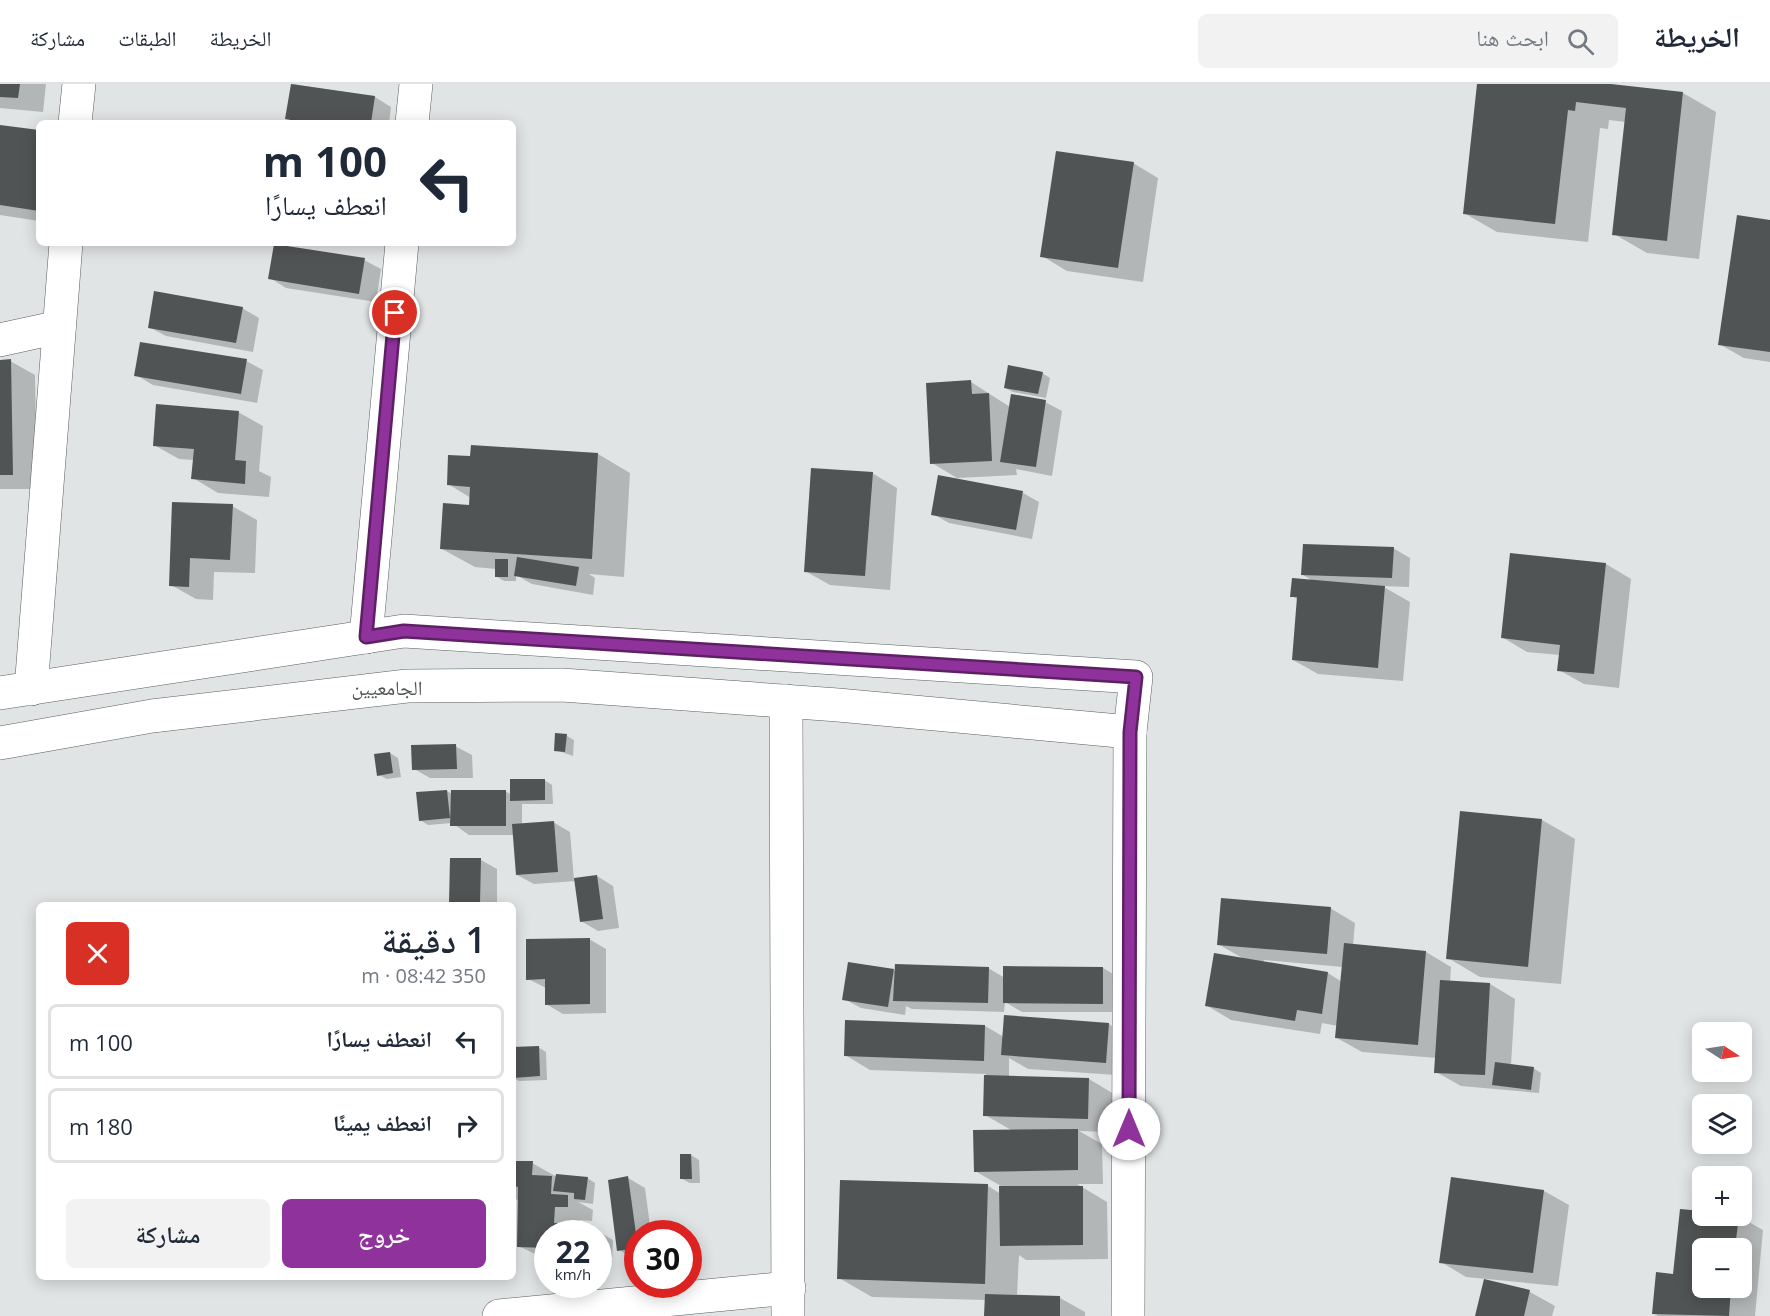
<!DOCTYPE html>
<html lang="ar">
<head>
<meta charset="utf-8">
<style>
  body { margin:0; font-family:"Open Sans","Noto Naskh Arabic",sans-serif; background:#f2f2f3; color:#1f2937; direction:rtl; height:100vh; display:flex; flex-direction:column; font-size:22px; white-space:nowrap }
  * { box-sizing:border-box; margin:0 }
  p { font-size:20px; color:#747a83 }
  .icon { flex:none; width:33px; height:33px; fill:none; stroke:currentColor; stroke-width:2; stroke-linecap:round; stroke-linejoin:round }
  .map { position:relative; flex:1; overflow:hidden; direction:ltr }
  .panel { position:absolute; left:36px; top:818px; width:480px; height:378px; display:flex; flex-direction:column; background:#fff; border-radius:9px; box-shadow:0 3px 15px #0003; direction:rtl }
  .panel>* { flex:none }
  .guide { position:absolute; left:36px; top:36px; width:480px; height:126px; border-radius:9px; box-shadow:0 3px 15px #0003; direction:rtl; background:#fff; color:#1f2937; overflow:hidden }
  .needle { width:39px; rotate:102deg }
  .buttons { position:absolute; left:1692px; top:938px; display:grid; gap:12px }
  .buttons a { display:grid; place-items:center; width:60px; height:60px; border-radius:9px; background:#fff; box-shadow:0 3px 15px #0003; font-size:30px }
  .speed { position:absolute; left:534px; top:1136px; display:flex; gap:12px; font-size:30px; font-weight:700; text-align:center }
  .speed>* { display:grid; place-content:center; width:78px; height:78px; border-radius:50%; background:#fff; box-shadow:0 3px 15px #0003; line-height:1 }
  .speed small { font-size:15px; font-weight:400 }
  .speed .limit { border:9px solid #d22; background:#fff; color:#111 }
  .pin { position:absolute; display:grid; place-items:center; width:51px; height:51px; color:#fff; margin:-26px; border:3px solid #fff; border-radius:50%; box-shadow:0 2px 6px #0007 }
  .me { position:absolute; width:66px; margin:-33px; rotate:0deg; stroke-linejoin:round; filter:drop-shadow(0 0 4px #0008) }
  .turn { display:flex; align-items:center; gap:21px; height:126px; padding:0 30px; font-size:27px }
  .turn .icon { width:78px; height:78px; stroke-width:2.5 }
  .turn b { display:block; font-size:42px; line-height:51px }
  .round { display:grid; place-items:center; flex:none; width:63px; height:63px; border-radius:9px; background:#f2f2f3 }
  .headline { display:flex; align-items:center; justify-content:space-between; height:102px; padding:0 30px }
  h1 { font-size:36px; font-weight:600; line-height:45px }
  .button { display:flex; gap:12px; margin-top:auto; padding:12px 30px }
  .button a { flex:1; height:69px; border-radius:9px; background:#90329b; color:#fff; font-size:24px; font-weight:600; line-height:69px; text-align:center }
  .button a+a { background:#f2f2f3; color:#1f2937 }
  ul { padding:0; list-style:none }
  li { display:flex; align-items:center; gap:18px; height:75px; margin:0 12px 9px; padding:0 18px; border:3px solid #e0e1e3; border-radius:9px }
  li div { flex:1 }
  li b { display:block; font-size:22px }
  li em { font-style:normal }
  header { display:flex; align-items:center; gap:36px; box-sizing:border-box; height:84px; padding:0 30px; background:#fff; border-bottom:2px solid #e0e1e3 }
  header strong { font-size:28px }
  nav { display:flex; gap:33px; margin-inline-start:auto; font-size:21px }
  .search { width:420px; height:54px; background:#f2f2f3; display:flex; align-items:center; gap:15px; box-sizing:border-box; padding:0 21px; border-radius:9px; color:#747a83; font-size:22px }
  .map>svg:first-child { display:block }
</style>
</head>
<body>
<header>
<strong>الخريطة</strong>
<div class="search"><svg class="icon" aria-label="search" viewBox="0 0 24 24"><circle cx="10" cy="10" r="6"/><path d="M15 15l6 6"/></svg>ابحث هنا</div>
<nav><a>الخريطة</a><a>الطبقات</a><a>مشاركة</a></nav>
</header>
<div class="map">
<svg width="1770" height="1232" viewBox="0 0 1770 1232">
  <rect width="100%" height="100%" fill="#e0e4e4"/>
  <!-- shadow -->
  <g fill="#0003" fill-rule="evenodd">
    <path d="M0,0H46L43,28L0,24Z"/>
    <path d="M293,0L375,13L391,23L389,39H295L287,34Z"/>
    <path d="M1479,0H1597L1683,9L1716,28L1699,175L1647,169L1614,150L1626,38L1609,36L1608,45L1600,44L1588,158L1497,148L1464,129Z"/>
    <path d="M0,42L39,48V137L0,131Z"/>
    <path d="M1133,79L1158,94L1143,198L1067,187L1042,172Z"/>
    <path d="M1770,137V278L1744,274L1719,260Z"/>
    <path d="M364,176L381,185L376,218L286,204L270,194Z"/>
    <path d="M242,224L259,234L253,268L166,252L149,243Z"/>
    <path d="M0,277H10L35,291L37,405H0Z"/>
    <path d="M246,277L263,286L257,319L153,301L136,291Z"/>
    <path d="M1042,289L1050,294L1046,314L1013,308L1005,304Z"/>
    <path d="M971,298L1010,323L1045,318L1062,327L1052,392L1016,385L1017,391L957,394L932,379Z"/>
    <path d="M238,328L263,342L259,387L271,393L269,413L218,409L193,394L194,376L179,375L154,361Z"/>
    <path d="M598,370L630,389L624,493L589,490L595,494L593,511L532,500L516,491V497H504L496,492V485L475,483L442,465L471,423V414L448,400Z"/>
    <path d="M872,389L897,404L890,506L830,501L805,487Z"/>
    <path d="M1023,409L1039,418L1032,455L949,439L933,430Z"/>
    <path d="M174,419L232,422L257,436L255,489L214,488L213,516L196,515L171,501Z"/>
    <path d="M1393,464L1410,474L1409,503L1382,502L1410,518L1403,597L1318,590L1293,576L1298,516L1292,512L1315,498L1303,491Z"/>
    <path d="M1606,480L1631,495L1619,604L1584,600L1559,586L1560,571L1527,568L1502,553Z"/>
    <path d="M567,652L574,656L573,672L556,666Z"/>
    <path d="M455,662L472,671L473,694H430L414,685Z"/>
    <path d="M390,669L398,674L401,693L387,695L379,691Z"/>
    <path d="M544,696L552,701L553,720H522V741L553,738L570,748L574,796L597,792L613,802L619,844L598,847L581,837L576,797L534,800L517,791L514,751H469L452,739L428,741L420,736L447,707L452,710L505,707L512,711Z"/>
    <path d="M1542,736L1575,755L1561,900L1480,893L1448,874Z"/>
    <path d="M452,775L481,776L497,785V820H451Z"/>
    <path d="M1330,824L1355,839L1353,861L1426,868L1451,883L1450,898L1490,900L1515,915L1511,981L1533,984L1541,989L1539,1009L1461,1002L1436,988L1437,974L1362,968L1337,954L1338,942L1322,939L1320,950L1231,936L1206,921L1244,875L1218,860ZM1264,876L1343,883L1342,898L1328,889L1263,879Z"/>
    <path d="M589,855L606,865V929L563,930L546,920V904L528,895Z"/>
    <path d="M849,880L896,887L988,884L1005,894V884H1103L1120,894L1119,928H1022L1005,918L1004,928L912,925L906,922L905,931L861,924L844,915Z"/>
    <path d="M847,938L985,942L1004,953L1109,940L1134,955L1131,992L1028,985L1009,974V993L1089,995L1114,1010L1112,1048L1079,1047L1102,1060L1103,1100H1077L1107,1118L1108,1175L1026,1176L1019,1171L1017,1212L1060,1214L1085,1228V1232H985L986,1216L872,1213L839,1194L988,1102L1001,1110V1102L975,1087L1013,1047L985,1031L986,990L870,986L845,971Z"/>
    <path d="M538,963L546,968L547,996L519,997L513,994V965Z"/>
    <path d="M691,1071L699,1076L700,1099H690L682,1095Z"/>
    <path d="M513,1078L532,1079L557,1093L587,1094L595,1099L593,1120L578,1118L593,1126L592,1137L580,1136L579,1142H588L613,1156L612,1178H598V1149H548V1176L518,1162L519,1116L513,1115Z"/>
    <path d="M628,1094L645,1104L651,1149H638L635,1175L619,1166Z"/>
    <path d="M1544,1107L1569,1121L1558,1202L1466,1193L1441,1178Z"/>
    <path d="M1681,1127L1702,1129V1131L1738,1132L1763,1146L1755,1232H1658L1653,1229L1675,1192ZM1702,1164H1742V1203H1702Z"/>
    <path d="M1485,1197L1530,1208L1555,1222L1552,1232H1477Z"/>
  </g>
  <!-- building -->
  <g fill="#505454">
    <path d="M0,0H20L18,14L0,13Z"/>
    <path d="M291,0L375,12L371,39H308L285,35Z"/>
    <path d="M1477,0H1611L1683,8L1667,157L1612,151L1626,24L1576,18L1575,27L1568,26L1555,140L1463,130Z"/>
    <path d="M0,41L39,46V127L0,121Z"/>
    <path d="M1056,67L1134,78L1118,184L1040,173Z"/>
    <path d="M1737,131L1770,136V268L1718,261Z"/>
    <path d="M274,160L365,174L359,210L268,195Z"/>
    <path d="M154,207L243,223L236,259L148,244Z"/>
    <path d="M140,258L247,275L241,310L134,292Z"/>
    <path d="M11,275L13,391H0V276Z"/>
    <path d="M1008,281L1043,288L1038,310L1004,304Z"/>
    <path d="M971,296L972,310L989,309L992,377L930,380L926,299Z"/>
    <path d="M1011,310L1046,316L1036,383L1000,378Z"/>
    <path d="M156,320L239,327L235,376L246,377L245,400L191,395L194,365L153,362Z"/>
    <path d="M471,361L598,369L592,475L440,465L443,419L469,421L470,403L447,401L448,371L470,372Z"/>
    <path d="M811,384L873,388L865,492L804,488Z"/>
    <path d="M938,391L1023,407L1016,446L931,431Z"/>
    <path d="M172,418L233,420L230,476L190,474L189,503L169,502Z"/>
    <path d="M1303,460L1394,463L1392,494L1301,491Z"/>
    <path d="M1510,469L1606,479L1594,590L1557,587L1560,561L1501,554Z"/>
    <path d="M517,473L579,483L576,502L514,492Z"/>
    <rect x="495" y="475" width="13" height="18"/>
    <path d="M1292,494L1385,502L1378,584L1292,576L1297,513H1290Z"/>
    <path d="M555,649L567,650L565,668L554,667Z"/>
    <path d="M456,660L457,685L412,686L411,661Z"/>
    <path d="M390,668L393,689L377,692L374,670Z"/>
    <path d="M510,695H545V716L510,717Z"/>
    <path d="M447,706L450,734L419,737L416,708Z"/>
    <path d="M451,706H506V742H450Z"/>
    <path d="M1460,727L1542,735L1528,883L1446,875Z"/>
    <path d="M554,737L558,788L516,791L512,740Z"/>
    <path d="M450,774H481L480,820H449Z"/>
    <path d="M597,791L603,835L580,838L574,794Z"/>
    <path d="M1221,814L1331,823L1327,870L1217,861Z"/>
    <path d="M590,854V920L545,921V895L526,896V855Z"/>
    <path d="M1344,859L1426,867L1418,961L1335,954Z"/>
    <path d="M1214,869L1328,888L1322,930L1297,926L1295,937L1205,922Z"/>
    <path d="M848,878L894,885L888,923L842,916Z"/>
    <path d="M895,880L989,883L988,919L893,917Z"/>
    <path d="M1003,882L1103,883V920L1003,919Z"/>
    <path d="M1440,896L1490,899L1485,991L1434,989Z"/>
    <path d="M1004,931L1109,939L1106,979L1001,971Z"/>
    <path d="M845,936L985,941L984,977L844,972Z"/>
    <path d="M539,962L540,992L513,994V963Z"/>
    <path d="M1495,978L1534,983L1531,1006L1492,1001Z"/>
    <path d="M984,991L1089,994L1088,1035L983,1032Z"/>
    <path d="M1078,1045V1086L974,1088L973,1046Z"/>
    <path d="M680,1070H691L692,1095H680Z"/>
    <path d="M513,1077H533L532,1091L552,1092L551,1110L568,1111V1123H555L554,1139L588,1140V1149H548V1164L517,1163L518,1103L513,1102Z"/>
    <path d="M556,1090L588,1093L585,1116L574,1115V1109L553,1107Z"/>
    <path d="M628,1092L638,1164L617,1167L608,1096Z"/>
    <path d="M1451,1093L1544,1106L1533,1189L1439,1179Z"/>
    <path d="M840,1096L988,1100L985,1200L837,1195Z"/>
    <path d="M999,1102H1083V1161L1000,1162Z"/>
    <path d="M1680,1125L1702,1127V1131H1739L1735,1164H1702V1203H1731L1729,1232L1652,1230L1656,1188L1673,1190Z"/>
    <path d="M1484,1195L1530,1206L1524,1232H1475Z"/>
    <path d="M985,1210L1060,1212V1232H984Z"/>
  </g>
  <g fill="none" stroke-linecap="round" stroke-linejoin="round">
    <!-- minor casing -->
    <g stroke="#5a5e5e" stroke-width="34">
      <g id="minor">
        <path d="M75,39L79,0"/>
        <path d="M412,39L416,0"/>
        <path d="M0,256L59,243"/>
        <path d="M366,553L402,159"/>
        <path d="M31,605L66,159"/>
        <path d="M0,609L404,547L1136,593L1130,648L1128,1232"/>
        <path d="M786,617L788,1232"/>
        <path d="M0,659L152,632L407,602L562,601L838,621L1130,648"/>
        <path d="M499,1232L789,1204"/>
      </g>
    </g>
    <!-- minor -->
    <use href="#minor" stroke="#fff" stroke-width="33"/>
  </g>
  <g fill="none" stroke-linecap="round" stroke-linejoin="round">
    <!-- route casing -->
    <g stroke="#5e2065" stroke-width="15">
      <path id="route" d="M395,229L366,553L404,547L1136,593L1130,648L1129,1045"/>
    </g>
    <!-- route -->
    <use href="#route" stroke="#90329b" stroke-width="10"/>
  </g>
  <g text-anchor="middle" stroke-width="6" stroke-linejoin="round" paint-order="stroke">
    <!-- neighbourhood labels -->
    <g font-size="20" fill="#515555" stroke="#fff">
      <text x="387" y="611">الجامعيين</text>
    </g>
  </g>
</svg>
<div class="buttons">
<a><svg class="needle" viewBox="-14 -14 28 28"><path d="M0-13l5 13h-10z" fill="#e53935"/><path d="M0 13l5-13h-10z" fill="#747a83"/></svg></a>
<a><svg class="icon" aria-label="layers" viewBox="0 0 24 24"><path d="M12 4l9 5-9 5-9-5zM3 14l9 5 9-5"/></svg></a>
<a>+</a>
<a>−</a>
</div>
<div class="speed"><div>22<small>km/h</small></div><div class="limit">30</div></div>
<div class="pin" style="left:395px;top:229px;background:#d93025"><svg class="icon" aria-label="arrive" viewBox="0 0 24 24"><path d="M6 21V4h12l-3 4 3 4H6"/></svg></div>
<svg class="me" style="left:1129px;top:1045px" viewBox="-20 -20 40 40"><circle r="19" fill="#fff"/><path d="M0-13L10 11 0 6-10 11z" fill="#90329b"/></svg>
<div class="guide">
<div class="turn"><svg class="icon" aria-label="left" viewBox="0 0 24 24"><path d="M17 20v-9H6M10 6l-5 5 5 5"/></svg><div><b>100 m</b>انعطف يسارًا</div></div>
</div>
<section class="panel">
<div class="headline"><div><h1>1 دقيقة</h1><p>350 m · 08:42</p></div><a class="round" style="background:#d93025;color:#fff"><svg class="icon" aria-label="close" viewBox="0 0 24 24"><path d="M6 6l12 12M18 6L6 18"/></svg></a></div>
<ul>
<li><svg class="icon" aria-label="left" viewBox="0 0 24 24"><path d="M17 20v-9H6M10 6l-5 5 5 5"/></svg><div><b>انعطف يسارًا</b></div><em>100 m</em></li>
<li><svg class="icon" aria-label="right" viewBox="0 0 24 24"><path d="M7 20v-9h11M14 6l5 5-5 5"/></svg><div><b>انعطف يمينًا</b></div><em>180 m</em></li>
</ul>
<div class="button"><a>خروج</a><a>مشاركة</a></div>
</section>
</div>
</body>
</html>
